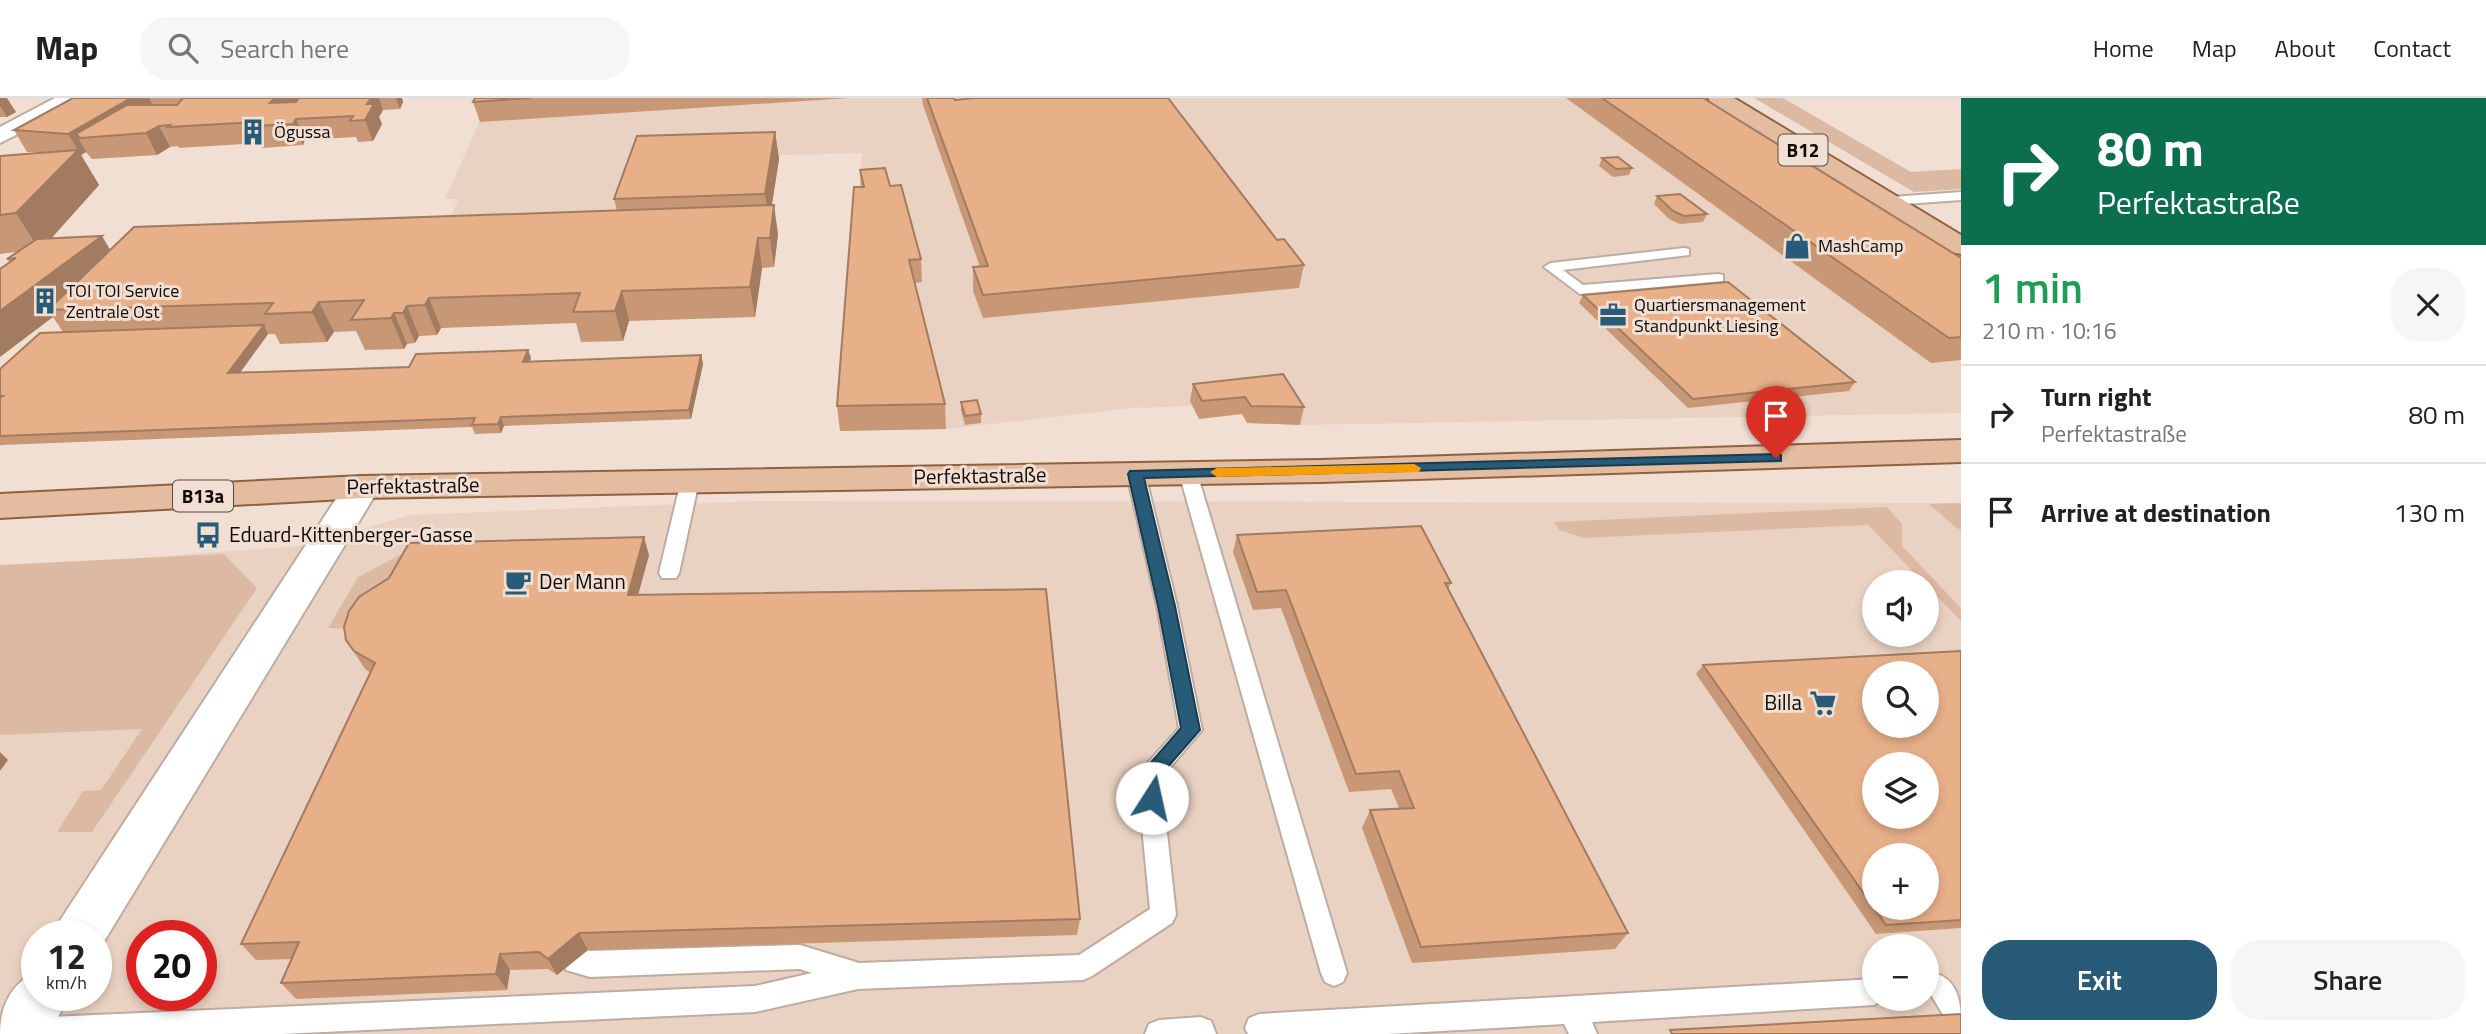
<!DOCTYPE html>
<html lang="en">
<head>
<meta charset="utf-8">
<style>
  body { margin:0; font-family:"Titillium Web",sans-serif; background:#f6f6f6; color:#222; height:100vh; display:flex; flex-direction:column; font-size:26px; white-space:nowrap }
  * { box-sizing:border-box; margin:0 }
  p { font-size:23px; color:#767676 }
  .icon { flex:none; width:38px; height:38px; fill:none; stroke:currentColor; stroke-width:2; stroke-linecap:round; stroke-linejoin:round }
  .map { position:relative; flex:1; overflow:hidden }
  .side { display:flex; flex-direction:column; background:#fff; width:525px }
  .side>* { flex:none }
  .banner { background:#0b6e4f; color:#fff; overflow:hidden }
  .fabs { position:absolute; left:1862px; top:472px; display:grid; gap:14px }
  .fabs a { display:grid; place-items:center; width:77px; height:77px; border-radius:50%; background:#fff; box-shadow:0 4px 10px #0003; font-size:35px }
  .speed { position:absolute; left:21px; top:822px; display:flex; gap:14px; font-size:35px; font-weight:700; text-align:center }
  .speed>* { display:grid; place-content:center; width:91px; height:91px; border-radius:50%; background:#fff; box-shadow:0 4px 10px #0003; line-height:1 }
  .speed small { font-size:18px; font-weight:400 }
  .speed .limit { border:10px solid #d22; background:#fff; color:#111 }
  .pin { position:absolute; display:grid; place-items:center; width:60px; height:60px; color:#fff; margin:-72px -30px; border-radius:50% 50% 50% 0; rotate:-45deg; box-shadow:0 0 7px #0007 }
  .pin .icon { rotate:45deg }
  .me { position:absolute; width:77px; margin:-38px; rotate:10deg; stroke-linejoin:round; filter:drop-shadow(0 0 5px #0008) }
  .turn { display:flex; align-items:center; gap:24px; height:147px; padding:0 21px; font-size:32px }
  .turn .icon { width:91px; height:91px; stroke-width:2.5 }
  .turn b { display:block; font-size:49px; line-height:60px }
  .round { display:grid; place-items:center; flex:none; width:74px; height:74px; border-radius:28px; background:#f6f6f6 }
  .summary { display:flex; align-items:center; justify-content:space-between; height:119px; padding:0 21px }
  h1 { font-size:42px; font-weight:600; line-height:52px; color:#1e9e55 }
  .button { display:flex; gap:14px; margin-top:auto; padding:14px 21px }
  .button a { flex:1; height:80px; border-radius:28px; background:#275b78; color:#fff; font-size:28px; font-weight:600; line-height:80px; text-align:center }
  .button a+a { background:#f6f6f6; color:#222 }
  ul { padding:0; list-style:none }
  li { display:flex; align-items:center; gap:21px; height:98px; padding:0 21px; border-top:2px solid #e0e0e0 }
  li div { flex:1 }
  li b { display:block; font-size:26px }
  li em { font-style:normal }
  header { display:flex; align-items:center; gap:42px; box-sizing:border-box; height:98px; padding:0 35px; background:#fff; border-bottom:2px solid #e0e0e0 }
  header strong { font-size:33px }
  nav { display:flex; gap:38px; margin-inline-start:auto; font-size:24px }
  .search { width:490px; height:63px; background:#f6f6f6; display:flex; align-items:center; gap:18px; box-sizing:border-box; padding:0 24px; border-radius:28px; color:#767676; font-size:26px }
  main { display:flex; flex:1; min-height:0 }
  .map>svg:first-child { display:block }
</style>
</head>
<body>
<header>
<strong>Map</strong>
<div class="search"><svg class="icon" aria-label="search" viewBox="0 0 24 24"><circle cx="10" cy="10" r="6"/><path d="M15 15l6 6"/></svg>Search here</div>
<nav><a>Home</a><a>Map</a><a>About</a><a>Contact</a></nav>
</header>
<main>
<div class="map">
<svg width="1961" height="936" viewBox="0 0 1961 936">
  <rect width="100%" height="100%" fill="#f1dfd4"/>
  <!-- built -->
  <g fill="#ead2c2" fill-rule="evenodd">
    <path d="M490,0H1662L1961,194V315L1300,327L1247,325L1242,316L1199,321L1192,308L1134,310L946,331L840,333L862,55L634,61L614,123L447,129L458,101H445Z"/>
    <path d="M754,403L1961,405V936H0V471L307,447L410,417ZM1874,485H1927V537H1874ZM1874,576H1927V628H1874ZM1874,667H1927V719H1874ZM1874,758H1927V810H1874ZM37,838H96V898H37ZM142,838H201V898H142ZM1874,849H1927V901H1874Z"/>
  </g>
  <!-- green -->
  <g fill="#dcb9a2">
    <path d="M1754,0H1783L1911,74L1961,71V91L1914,94Z"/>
    <path d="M1961,405V432L1955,429L1929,406Z"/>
    <path d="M1887,409L1902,426V448L1961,510V523L1868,427L1584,440L1559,432L1554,424Z"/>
    <path d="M404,455L416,466L359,531L328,530L358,479Z"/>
    <path d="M224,456L257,490L92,734H57L83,693L101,692L142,631L0,637V467Z"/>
  </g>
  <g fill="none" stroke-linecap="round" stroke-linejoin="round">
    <!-- lane casing -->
    <g stroke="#bdaca1" stroke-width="4">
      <g id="lane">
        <path d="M1961,94V102L1878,108L1872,104L1878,100Z"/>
        <path d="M1684,150L1689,151V157L1563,172L1583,187L1718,176L1723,177V183L1580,196L1544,169L1551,165Z"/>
        <path d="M1188,369L1197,375L1347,875L1343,884L1334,888L1325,884L1321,875L1179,375Z"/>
        <path d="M1136,370L1145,376L1177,508L1202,632L1161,680L1176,817L1172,825L1092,878L1083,882L858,891L755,914L281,936H13L16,924L26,920L755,888L812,875L800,871L590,879L566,872L562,863L566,854L575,850L590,853L800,847L859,865L1079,857L1150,811L1137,677L1179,630L1157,508L1127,376Z"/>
        <path d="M690,377L699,383L679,475L676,480H662L659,475L681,383Z"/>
        <path d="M1940,877C1961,887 1961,911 1961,934L1951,930L1927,890L1931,881Z"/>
        <path d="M1874,881V901H1884L1874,907L1592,924L1597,936H1569L1564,926L1388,936H1248L1245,930L1249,920L1259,916Z"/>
        <path d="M1201,919L1211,923L1216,936H1145L1149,926L1159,922Z"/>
      </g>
    </g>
    <!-- street casing -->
    <g stroke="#bdaca1" stroke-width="4">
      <g id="street">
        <path d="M55,0H82L79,5L0,45V29Z"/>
        <path d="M362,378L375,381L380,389L97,855L96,838H53L61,821L349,381Z"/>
        <path d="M37,874V898H69L49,936H0C0,910 11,884 37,874Z"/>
      </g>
    </g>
    <!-- primary casing -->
    <g stroke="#8e6141" stroke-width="4">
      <g id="primary">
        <path d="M1708,0H1734L1961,137V156L1951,154L1711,5Z"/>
        <path d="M1961,342V364L1321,384L362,400L0,420V396L362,378L1321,362Z"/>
      </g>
    </g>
    <!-- lane -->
    <use href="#lane" fill="#fff" fill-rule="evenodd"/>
    <!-- street -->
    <use href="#street" fill="#fff" fill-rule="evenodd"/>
    <!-- primary -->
    <use href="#primary" fill="#e4bca0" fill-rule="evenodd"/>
  </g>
  <!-- wall -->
  <g fill="#c89776">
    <path d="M0,0L16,14L7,19H0Z"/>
    <path d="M73,0H298L296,4L299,0H402L403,4L400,11L383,12L379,19L382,26L373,43L358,44L356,39L305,42L303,47L262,50L260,45L179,50L178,48L170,49L157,57L92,61L86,54L81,57L99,87L51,140L110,152L617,113L614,101L775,34L779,61L772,107L778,136L774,169L762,170L755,219L629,223L623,243L581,244L576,225L441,230L437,237L419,238L415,245L407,246L404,251L365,252L356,233L334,234L327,244L280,246L275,236H268L240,275L409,269L528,252L531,260L530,263L701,257L703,266L691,321L504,328L501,335L475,336L472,329L1,347L0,348V271L63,234L53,219L7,161L16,154L0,156V58L42,54H27L14,32Z"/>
    <path d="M475,0H849L480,24L473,4Z"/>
    <path d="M922,0H954L955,2L970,1V0H1168L1277,142L1304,167L1299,190L983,220L973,193V169H980L923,7Z"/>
    <path d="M1566,0H1703L1961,160V262L1931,265Z"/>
    <path d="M1602,60L1632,70L1629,77L1613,79L1599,68Z"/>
    <path d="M860,72L890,88L921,161L922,184L915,185L945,306L946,331L840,333L837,308L861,89Z"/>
    <path d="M1657,98L1707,116L1703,124L1680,126L1669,121L1654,106Z"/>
    <path d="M1583,197L1855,284L1849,293L1688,310L1579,205Z"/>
    <path d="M1193,286L1304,309L1300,327L1247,325L1242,316L1199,321L1190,303Z"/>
    <path d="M961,304L981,316V325L965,327L961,313Z"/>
    <path d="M1237,437L1451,485L1448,491L1628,835L1615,851L1412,865L1362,730L1370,712L1399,710L1391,691L1349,694L1281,510L1253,512L1233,454Z"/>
    <path d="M649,457L638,497L1080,821L1077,837L588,852L557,877L548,871L510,872L507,892L296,901L281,885L292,861L256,862L241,846L371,575L365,571L346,542Z"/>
    <path d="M1961,553V830L1876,836L1696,576L1703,567Z"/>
  </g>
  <!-- shaded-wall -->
  <g fill="#a27b60">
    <path d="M0,0H7L16,14L7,19L0,8Z"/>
    <path d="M131,0H149L155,13L76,36L86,54L81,57L99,87L40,153L16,115L78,52L68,36Z"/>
    <path d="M275,0H298L280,26L270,5Z"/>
    <path d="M371,0H379L383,12L379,19L382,26L373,43L365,22L367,6Z"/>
    <path d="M396,0H402L403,4L400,11Z"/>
    <path d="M296,21L305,42L303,47L293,26Z"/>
    <path d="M159,28L170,49L157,57L146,35Z"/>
    <path d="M775,34L779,61L769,124L765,96Z"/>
    <path d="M774,107L778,136L774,169L770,140Z"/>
    <path d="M102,138L119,167L48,212L53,219L0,259V213Z"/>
    <path d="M758,140L762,170L755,219L750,189Z"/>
    <path d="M622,193L629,223L623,243L615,213Z"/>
    <path d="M429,200L441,230L437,237L425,207Z"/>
    <path d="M319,204L334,234L327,244L312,214Z"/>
    <path d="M407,208L419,238L415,245L403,215Z"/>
    <path d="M394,215L407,246L404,251L391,220Z"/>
    <path d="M264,227L268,236L233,284L228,275Z"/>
    <path d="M528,252L531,260L526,272L523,264Z"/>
    <path d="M701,257L703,266L691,321L689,312Z"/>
    <path d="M501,319L504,328L501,335L498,326Z"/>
    <path d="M644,439L649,457L633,515L628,497Z"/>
    <path d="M0,654L8,662L0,673Z"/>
    <path d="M579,835L588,852L557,877L548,861Z"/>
    <path d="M500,856L510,872L507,892L496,876Z"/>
  </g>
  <!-- building -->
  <g fill="#e8b089" stroke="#a27b60" stroke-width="2" fill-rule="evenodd">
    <path d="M73,0H131L68,36L14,32Z"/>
    <path d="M183,0H275L270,5L296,4L299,0H371L367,6H374L365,22L350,23L353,18L296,21L293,26L252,28L256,24L168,29L170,27L159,28L146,35L80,40L76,36L127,7H177Z"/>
    <path d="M475,0H531L473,4Z"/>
    <path d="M927,0H954L955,2L974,0H1168L1277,142L1284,141L1304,167L983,197L973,169L988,168Z"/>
    <path d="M1602,0H1703L1961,160V239L1949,240Z"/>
    <path d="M775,34L765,96L614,101L637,38Z"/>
    <path d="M78,52L16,115L0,117V58Z"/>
    <path d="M1618,59L1632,70L1616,71L1602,60Z"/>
    <path d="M885,70L890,88L901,87L921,161L909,162L945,306L837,308L854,89H864L860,72Z"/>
    <path d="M1680,96L1707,116L1684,118L1673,113L1657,98Z"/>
    <path d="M774,107L770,140H758L750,189L622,193L615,213L573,214L580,195L429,200L425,207L407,208L403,215H394L391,220L351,222L364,202L319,204L312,214L265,216L273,205L48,212L134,129Z"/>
    <path d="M102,138L0,213V171L16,160L7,161L37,141Z"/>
    <path d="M1728,184L1855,284L1693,301L1583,197Z"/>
    <path d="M264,227L228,275L409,269L416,256L528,252L523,264L701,257L689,312L501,319L498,326L472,327L475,320L0,338V300L3,298H0V271L40,235Z"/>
    <path d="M1283,276L1304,309L1251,308L1245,299L1202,303L1193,286Z"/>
    <path d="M977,302L981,316L965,318L961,304Z"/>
    <path d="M1421,428L1451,485H1445L1628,835L1421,849L1370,712L1414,710L1399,673L1356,676L1286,492L1257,494L1237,437Z"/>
    <path d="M644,439L628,497L1046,491L1080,821L579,835L548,861L539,854L500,856L496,876L281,885L299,844L241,846L375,565L354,553L346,542L344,529L349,513L359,499L389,480L409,445Z"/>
    <path d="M1961,553V822L1886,827L1703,567ZM1874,576H1927V628H1874ZM1874,667H1927V719H1874ZM1874,758H1927V810H1874Z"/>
    <path d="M1961,916V936H1672L1670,932Z"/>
  </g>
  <!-- route -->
  <path fill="#275b78" stroke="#193b4e" stroke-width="2" d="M1776,356L1781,357V363L1144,380L1175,508L1200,632L1159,679L1161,700L1159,706L1152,709L1145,706L1140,677L1181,630L1158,508L1128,376L1130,373Z"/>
  <!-- slow -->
  <path fill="#f59e0b" d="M1414,366L1421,370L1419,374L1217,379L1210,374L1217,370Z"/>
  <!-- icons -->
  <defs>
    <g id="building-bare" transform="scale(2.1)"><path d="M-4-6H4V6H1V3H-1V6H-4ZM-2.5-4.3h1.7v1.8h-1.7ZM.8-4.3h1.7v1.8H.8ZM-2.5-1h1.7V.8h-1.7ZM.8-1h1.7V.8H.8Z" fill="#275b78" stroke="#f1dfd4" stroke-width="2.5" paint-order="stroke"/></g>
    <g id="shop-bare" transform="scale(2.1)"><path d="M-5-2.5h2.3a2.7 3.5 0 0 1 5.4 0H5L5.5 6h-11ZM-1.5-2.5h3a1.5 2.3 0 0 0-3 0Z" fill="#275b78" stroke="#f1dfd4" stroke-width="2.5" paint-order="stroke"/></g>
    <g id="office-bare" transform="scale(2.1)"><path d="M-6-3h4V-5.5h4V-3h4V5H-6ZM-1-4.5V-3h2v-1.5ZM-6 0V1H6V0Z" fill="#275b78" stroke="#f1dfd4" stroke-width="2.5" paint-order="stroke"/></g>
    <g id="bus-bare" transform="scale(2.1)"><path d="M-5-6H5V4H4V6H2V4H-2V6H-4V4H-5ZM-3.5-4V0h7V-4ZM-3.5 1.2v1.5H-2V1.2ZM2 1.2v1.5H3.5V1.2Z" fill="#275b78" stroke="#f1dfd4" stroke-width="2.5" paint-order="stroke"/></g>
    <g id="cafe-bare" transform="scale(2.1)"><path d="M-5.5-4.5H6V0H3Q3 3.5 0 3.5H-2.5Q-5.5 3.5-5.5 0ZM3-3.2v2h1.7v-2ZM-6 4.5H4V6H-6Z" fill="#275b78" stroke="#f1dfd4" stroke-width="2.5" paint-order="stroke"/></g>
    <g id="supermarket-bare" transform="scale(2.1)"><path d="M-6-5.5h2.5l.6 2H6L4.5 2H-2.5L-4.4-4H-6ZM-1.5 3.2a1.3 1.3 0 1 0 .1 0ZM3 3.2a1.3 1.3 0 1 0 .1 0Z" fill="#275b78" stroke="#f1dfd4" stroke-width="2.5" paint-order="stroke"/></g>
  </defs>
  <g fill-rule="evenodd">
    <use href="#building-bare" x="253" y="34"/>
    <use href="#shop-bare" x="1797" y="148"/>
    <use href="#building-bare" x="45" y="203"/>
    <use href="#office-bare" x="1613" y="217"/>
    <use href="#bus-bare" x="208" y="437"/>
    <use href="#cafe-bare" x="518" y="484"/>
    <use href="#supermarket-bare" x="1823" y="605"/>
  </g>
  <g text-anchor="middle" stroke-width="6" stroke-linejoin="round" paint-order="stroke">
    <!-- far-poi labels -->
    <g font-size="18" fill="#100b07" stroke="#f1dfd4" text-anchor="start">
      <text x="274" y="40">Ögussa</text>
      <text x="1818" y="154">MashCamp</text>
      <text x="66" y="199">TOI TOI Service<tspan x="66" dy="21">Zentrale Ost</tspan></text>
      <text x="1634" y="213">Quartiersmanagement<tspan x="1634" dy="21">Standpunkt Liesing</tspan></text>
    </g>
    <!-- shield labels -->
    <g fill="#f1dfd4" stroke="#544b44" stroke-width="2">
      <rect x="1778.5" y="36.5" width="49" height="31" rx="5"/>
      <rect x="173" y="382.5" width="60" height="31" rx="5"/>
    </g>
    <g font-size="19" font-weight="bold" fill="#100b07">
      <text x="1803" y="59">B12</text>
      <text x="203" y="405">B13a</text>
    </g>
    <!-- street labels -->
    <g font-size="21" fill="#100b07" stroke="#f1dfd4">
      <text transform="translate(980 378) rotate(-1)" y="7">Perfektastraße</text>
      <text transform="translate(413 388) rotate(-1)" y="7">Perfektastraße</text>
    </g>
    <!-- poi labels -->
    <g font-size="21" fill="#100b07" stroke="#f1dfd4" text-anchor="start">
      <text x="229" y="444">Eduard-Kittenberger-Gasse</text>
      <text x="539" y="491">Der Mann</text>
      <text x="1802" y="612" text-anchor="end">Billa</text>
    </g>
  </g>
</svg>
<div class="fabs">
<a><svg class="icon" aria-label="sound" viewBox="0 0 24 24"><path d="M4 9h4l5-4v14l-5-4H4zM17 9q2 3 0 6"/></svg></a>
<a><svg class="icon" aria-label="search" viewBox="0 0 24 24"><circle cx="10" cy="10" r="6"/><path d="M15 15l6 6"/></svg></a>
<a><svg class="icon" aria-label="layers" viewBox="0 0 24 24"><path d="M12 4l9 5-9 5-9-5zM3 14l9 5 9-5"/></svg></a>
<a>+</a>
<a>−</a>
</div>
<div class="speed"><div>12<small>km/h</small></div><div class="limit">20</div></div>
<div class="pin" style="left:1776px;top:360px;background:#d93025"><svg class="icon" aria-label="arrive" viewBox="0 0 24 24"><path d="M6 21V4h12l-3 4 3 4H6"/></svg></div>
<svg class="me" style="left:1152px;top:700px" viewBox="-20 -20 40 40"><circle r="19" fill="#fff"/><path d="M0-13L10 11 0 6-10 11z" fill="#275b78"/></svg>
</div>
<section class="side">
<div class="banner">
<div class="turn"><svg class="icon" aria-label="right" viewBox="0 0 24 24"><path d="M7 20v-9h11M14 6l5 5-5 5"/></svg><div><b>80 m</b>Perfektastraße</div></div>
</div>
<div class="summary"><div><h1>1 min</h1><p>210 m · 10:16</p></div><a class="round"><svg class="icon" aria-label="close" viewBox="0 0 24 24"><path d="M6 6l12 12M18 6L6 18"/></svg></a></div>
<ul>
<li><svg class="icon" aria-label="right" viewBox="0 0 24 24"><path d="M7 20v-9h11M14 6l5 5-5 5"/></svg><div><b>Turn right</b><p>Perfektastraße</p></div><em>80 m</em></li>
<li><svg class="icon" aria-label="arrive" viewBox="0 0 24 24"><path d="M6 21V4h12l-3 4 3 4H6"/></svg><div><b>Arrive at destination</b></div><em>130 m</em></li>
</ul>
<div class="button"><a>Exit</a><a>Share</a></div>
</section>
</main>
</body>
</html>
